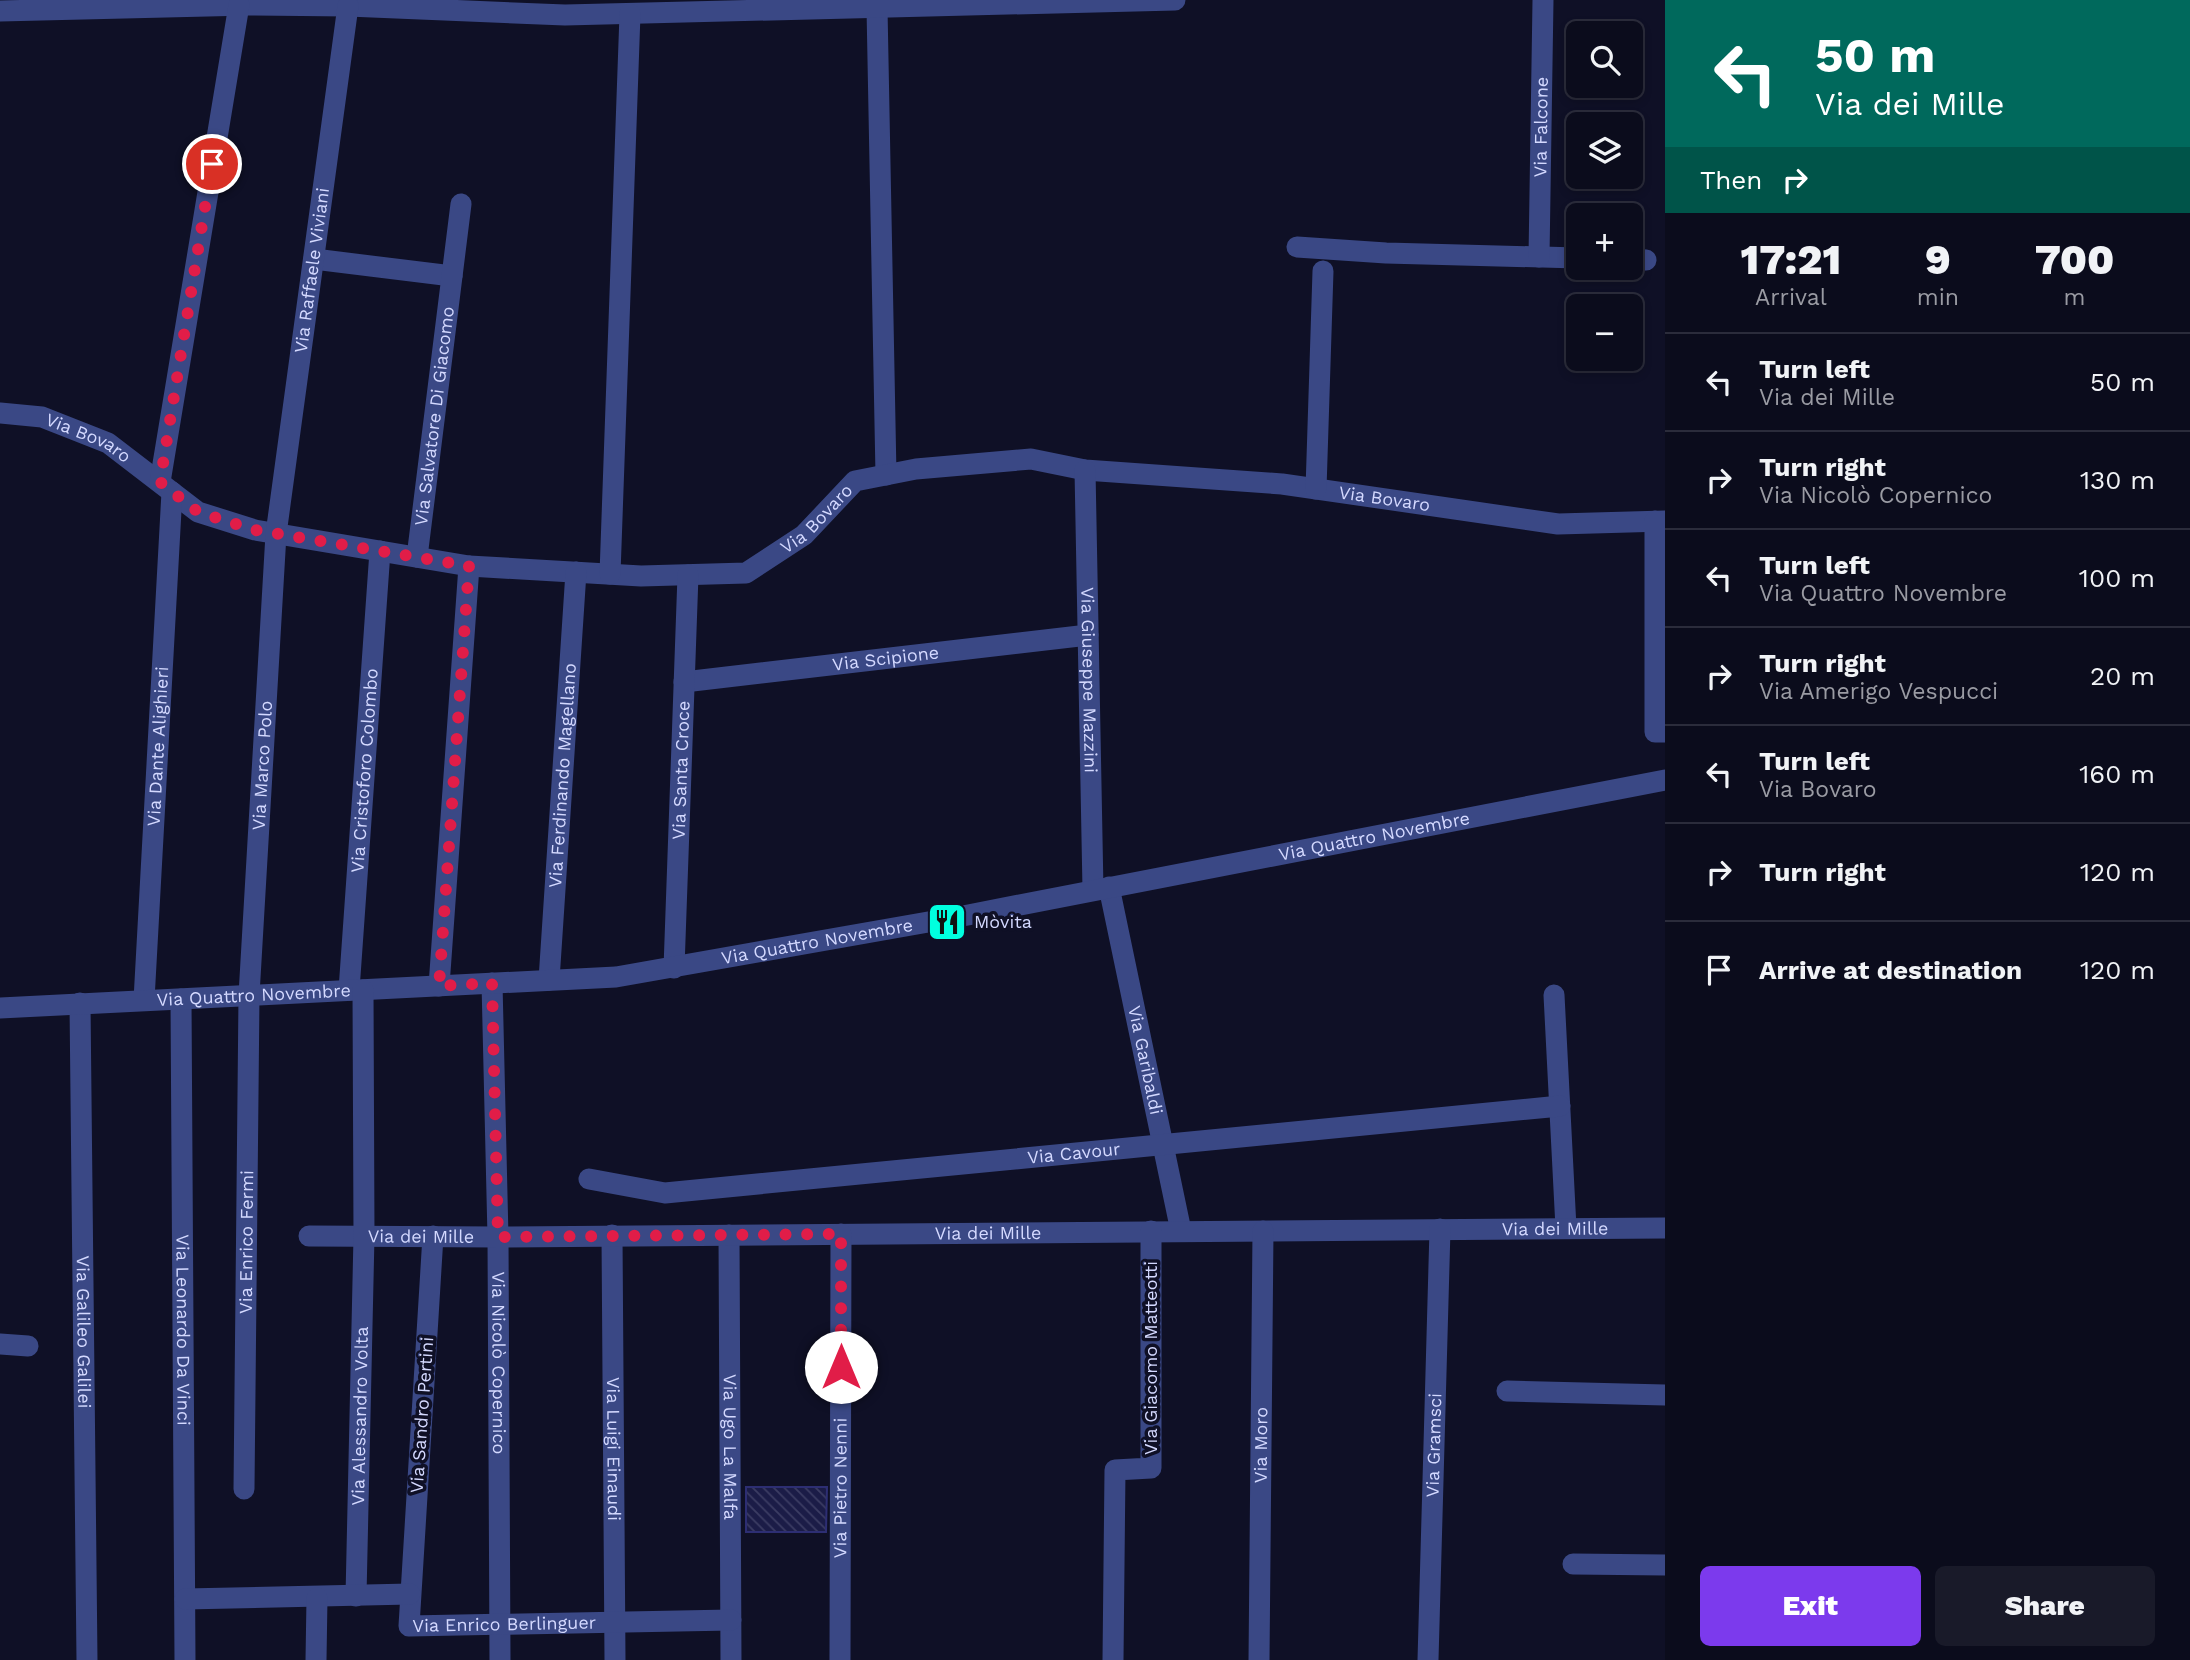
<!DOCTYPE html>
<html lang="en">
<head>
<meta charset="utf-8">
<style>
  body { margin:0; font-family:"Work Sans",sans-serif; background:#191a29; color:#f1f3f6; height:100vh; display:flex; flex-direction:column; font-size:26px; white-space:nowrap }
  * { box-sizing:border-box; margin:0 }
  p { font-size:23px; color:#9a9ba3 }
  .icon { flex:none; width:38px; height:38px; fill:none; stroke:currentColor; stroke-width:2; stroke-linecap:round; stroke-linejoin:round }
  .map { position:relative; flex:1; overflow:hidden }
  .side { display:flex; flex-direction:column; background:#0b0c1c; width:525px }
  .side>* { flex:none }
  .hud { background:#00695c; color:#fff; overflow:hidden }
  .tools { position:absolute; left:1566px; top:21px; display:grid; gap:14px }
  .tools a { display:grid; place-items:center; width:77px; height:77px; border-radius:10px; background:#0b0c1c; box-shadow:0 4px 10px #0003,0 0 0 2px #2b2c3b; font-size:35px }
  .pin { position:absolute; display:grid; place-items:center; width:60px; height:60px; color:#fff; margin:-30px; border:4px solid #fff; border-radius:50%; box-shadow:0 2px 7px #0007 }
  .me { position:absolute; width:77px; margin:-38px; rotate:0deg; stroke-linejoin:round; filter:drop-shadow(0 0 5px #0008) }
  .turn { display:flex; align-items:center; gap:24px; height:147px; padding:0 35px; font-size:32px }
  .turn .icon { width:91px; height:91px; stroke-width:2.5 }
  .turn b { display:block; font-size:49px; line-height:60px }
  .then { display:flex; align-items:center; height:66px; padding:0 35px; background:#0003; gap:14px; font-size:26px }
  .eta { display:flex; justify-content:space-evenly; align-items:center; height:119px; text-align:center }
  .eta b { font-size:42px; font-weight:800; line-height:49px }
  .button { display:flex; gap:14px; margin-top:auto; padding:14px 35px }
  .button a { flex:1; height:80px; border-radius:10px; background:#7c3aed; color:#fff; font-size:28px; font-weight:800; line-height:80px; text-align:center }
  .button a+a { background:#191a29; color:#f1f3f6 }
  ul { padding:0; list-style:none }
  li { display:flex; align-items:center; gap:21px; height:98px; padding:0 35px; border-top:2px solid #2b2c3b }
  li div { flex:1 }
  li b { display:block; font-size:26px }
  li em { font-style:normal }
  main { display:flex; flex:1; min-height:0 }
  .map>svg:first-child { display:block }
</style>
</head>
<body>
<main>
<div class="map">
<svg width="1665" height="1660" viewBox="0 0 1665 1660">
  <defs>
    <pattern id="building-back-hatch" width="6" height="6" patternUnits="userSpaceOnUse" patternTransform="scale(1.75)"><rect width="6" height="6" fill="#1b1c47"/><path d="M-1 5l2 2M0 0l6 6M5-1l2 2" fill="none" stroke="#3b3c63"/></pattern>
  </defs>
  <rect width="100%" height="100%" fill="#0f1026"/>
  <!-- building -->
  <path fill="url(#building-back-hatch)" stroke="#2d2e73" stroke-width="2" d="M746,1487H827L826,1532H746Z"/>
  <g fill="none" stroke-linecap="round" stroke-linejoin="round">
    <!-- minor -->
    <g stroke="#3a4885" stroke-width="21">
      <path d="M877,8L886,475"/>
      <path d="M0,11L249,5L348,6L565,15L1175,0"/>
      <path d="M1297,247L1386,253L1578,258"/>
      <path id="s1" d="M1539,257L1543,0"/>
      <path d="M314,259L452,276"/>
      <path d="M1631,259L1646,260"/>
      <path id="s2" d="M0,413L42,417L108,443L198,512L255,530L469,566L641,576L746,573L804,535L855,481L916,469L1031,459L1085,470L1282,484L1558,524L1665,521"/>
      <path id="s3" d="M1085,470L1093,890"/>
      <path d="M160,482L239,5"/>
      <path d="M1316,489L1323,271"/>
      <path d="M1655,521V732H1665"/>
      <path id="s4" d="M417,557L461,204"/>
      <path d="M610,574L630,14"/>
      <path id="s5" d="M684,682L1088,635"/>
      <path id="s6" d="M1109,887L1181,1231"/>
      <path id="s7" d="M674,968L688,575"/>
      <path id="s8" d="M549,980L576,572"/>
      <path id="s9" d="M492,983L498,1237L500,1660"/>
      <path d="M439,986L469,566"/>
      <path id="s10" d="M349,990L380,551"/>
      <path d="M1554,995L1566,1228"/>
      <path id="s11" d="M181,999L185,1660"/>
      <path id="s12" d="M144,1000L172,492"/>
      <path id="s13" d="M80,1003L87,1660"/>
      <path id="s14" d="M0,1008L616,977L968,915L1665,780"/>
      <path id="s15" d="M589,1179L665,1193L1560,1106"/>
      <path id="s16" d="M612,1235L615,1660"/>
      <path id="s17" d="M729,1235L731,1660"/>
      <path id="s18" d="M309,1236L498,1237L1665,1228"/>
      <path id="s19" d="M433,1236L409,1626L731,1620"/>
      <path d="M0,1344L28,1346"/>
      <path d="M1507,1391L1665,1395"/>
      <path id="s20" d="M244,1489L249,995L276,534L348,6"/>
      <path d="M1573,1564L1665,1565"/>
      <path id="s21" d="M356,1596L364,1236L363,990"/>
      <path d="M185,1599L410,1594"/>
      <path d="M316,1660L317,1598"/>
      <path id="s22" d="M840,1660L841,1234"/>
      <path d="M1113,1660L1115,1470L1151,1468V1231"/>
      <path id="s23" d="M1259,1660L1263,1231"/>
      <path id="s24" d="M1428,1660L1440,1229"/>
    </g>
  </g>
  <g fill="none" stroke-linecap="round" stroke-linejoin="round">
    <!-- route -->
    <path stroke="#e11d48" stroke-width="12" stroke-dasharray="0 21.6" d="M212,164L160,482L198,512L255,530L469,566L439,986L492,983L498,1237L841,1234V1367"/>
  </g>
  <!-- icons -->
  <defs>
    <g id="restaurant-square" transform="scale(2.0125)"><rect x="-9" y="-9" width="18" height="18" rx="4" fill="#00ffdf" stroke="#0f1026"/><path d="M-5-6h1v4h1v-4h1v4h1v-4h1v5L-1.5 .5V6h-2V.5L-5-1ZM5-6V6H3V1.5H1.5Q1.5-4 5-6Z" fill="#111"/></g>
  </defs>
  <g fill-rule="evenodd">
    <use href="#restaurant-square" x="947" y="922"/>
  </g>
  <g text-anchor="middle" stroke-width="7" stroke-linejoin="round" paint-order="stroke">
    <!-- street labels -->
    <g font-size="18" fill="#d4d9ff" stroke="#0f1026">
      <text dy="6" stroke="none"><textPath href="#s1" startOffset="130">Via Falcone</textPath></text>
      <text dy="6" stroke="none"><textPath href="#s20" startOffset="1222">Via Raffaele Viviani</textPath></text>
      <text dy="6" stroke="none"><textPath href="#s4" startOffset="142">Via Salvatore Di Giacomo</textPath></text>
      <text dy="6" stroke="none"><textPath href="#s2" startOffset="93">Via Bovaro</textPath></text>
      <text dy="6" stroke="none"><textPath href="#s2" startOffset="1458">Via Bovaro</textPath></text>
      <text dy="6" stroke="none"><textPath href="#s2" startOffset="870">Via Bovaro</textPath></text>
      <text dy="6" stroke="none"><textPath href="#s5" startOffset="203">Via Scipione</textPath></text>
      <text dy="6" stroke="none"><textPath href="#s3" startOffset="210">Via Giuseppe Mazzini</textPath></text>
      <text dy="6" stroke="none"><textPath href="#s12" startOffset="254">Via Dante Alighieri</textPath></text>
      <text dy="6" stroke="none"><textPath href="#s20" startOffset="724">Via Marco Polo</textPath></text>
      <text dy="6" stroke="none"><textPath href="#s10" startOffset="220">Via Cristoforo Colombo</textPath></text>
      <text dy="6" stroke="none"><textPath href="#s7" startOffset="198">Via Santa Croce</textPath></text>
      <text dy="6" stroke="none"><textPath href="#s8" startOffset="205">Via Ferdinando Magellano</textPath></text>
      <text dy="6" stroke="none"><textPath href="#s14" startOffset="1388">Via Quattro Novembre</textPath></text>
      <text dy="6" stroke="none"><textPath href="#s14" startOffset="821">Via Quattro Novembre</textPath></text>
      <text dy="6" stroke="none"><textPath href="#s14" startOffset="254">Via Quattro Novembre</textPath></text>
      <text dy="6" stroke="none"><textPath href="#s6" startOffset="177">Via Garibaldi</textPath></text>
      <text dy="6" stroke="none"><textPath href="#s15" startOffset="488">Via Cavour</textPath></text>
      <text dy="6" stroke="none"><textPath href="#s18" startOffset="1246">Via dei Mille</textPath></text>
      <text dy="6" stroke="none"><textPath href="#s18" startOffset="679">Via dei Mille</textPath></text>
      <text dy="6" stroke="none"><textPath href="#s18" startOffset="112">Via dei Mille</textPath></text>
      <text dy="6" stroke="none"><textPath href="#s20" startOffset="247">Via Enrico Fermi</textPath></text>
      <text dy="6" stroke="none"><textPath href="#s11" startOffset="331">Via Leonardo Da Vinci</textPath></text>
      <text dy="6" stroke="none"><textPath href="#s13" startOffset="329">Via Galileo Galilei</textPath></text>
      <text transform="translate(1151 1358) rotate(-90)" y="6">Via Giacomo Matteotti</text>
      <text dy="6" stroke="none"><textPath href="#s9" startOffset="380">Via Nicolò Copernico</textPath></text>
      <text transform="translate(422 1415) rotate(-86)" y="6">Via Sandro Pertini</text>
      <text dy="6" stroke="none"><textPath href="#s21" startOffset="180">Via Alessandro Volta</textPath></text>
      <text dy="6" stroke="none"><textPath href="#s24" startOffset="215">Via Gramsci</textPath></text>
      <text dy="6" stroke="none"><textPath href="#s23" startOffset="215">Via Moro</textPath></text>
      <text dy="6" stroke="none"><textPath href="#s17" startOffset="212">Via Ugo La Malfa</textPath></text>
      <text dy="6" stroke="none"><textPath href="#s16" startOffset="214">Via Luigi Einaudi</textPath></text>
      <text dy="6" stroke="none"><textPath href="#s22" startOffset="172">Via Pietro Nenni</textPath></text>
      <text dy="6" stroke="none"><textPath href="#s19" startOffset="486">Via Enrico Berlinguer</textPath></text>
    </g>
    <!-- poi labels -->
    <g font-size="18" fill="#d4d9ff" stroke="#0f1026" text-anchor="start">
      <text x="974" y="928">Mòvita</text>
    </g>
  </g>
</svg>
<div class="tools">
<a><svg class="icon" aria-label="search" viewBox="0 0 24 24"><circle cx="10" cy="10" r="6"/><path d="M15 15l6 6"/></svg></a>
<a><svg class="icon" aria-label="layers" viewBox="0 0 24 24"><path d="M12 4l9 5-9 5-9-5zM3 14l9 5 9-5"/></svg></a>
<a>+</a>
<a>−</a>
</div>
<div class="pin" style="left:212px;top:164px;background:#d93025"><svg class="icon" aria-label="arrive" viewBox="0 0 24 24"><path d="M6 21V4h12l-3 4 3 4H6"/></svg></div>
<svg class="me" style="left:841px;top:1367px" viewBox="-20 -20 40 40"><circle r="19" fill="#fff"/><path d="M0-13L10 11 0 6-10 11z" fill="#e11d48"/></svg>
</div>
<section class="side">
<div class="hud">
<div class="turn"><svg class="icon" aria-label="left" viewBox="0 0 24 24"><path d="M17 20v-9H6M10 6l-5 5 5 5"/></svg><div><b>50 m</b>Via dei Mille</div></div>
<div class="then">Then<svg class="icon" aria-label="right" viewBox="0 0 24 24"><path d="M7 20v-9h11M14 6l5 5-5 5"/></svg></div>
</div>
<div class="eta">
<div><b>17:21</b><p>Arrival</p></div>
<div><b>9</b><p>min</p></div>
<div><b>700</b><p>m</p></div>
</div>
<ul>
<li><svg class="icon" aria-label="left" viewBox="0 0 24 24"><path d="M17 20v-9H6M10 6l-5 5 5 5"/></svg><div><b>Turn left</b><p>Via dei Mille</p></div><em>50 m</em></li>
<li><svg class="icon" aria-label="right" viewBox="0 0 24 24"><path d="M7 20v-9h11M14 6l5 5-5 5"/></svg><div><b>Turn right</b><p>Via Nicolò Copernico</p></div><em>130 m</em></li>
<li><svg class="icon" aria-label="left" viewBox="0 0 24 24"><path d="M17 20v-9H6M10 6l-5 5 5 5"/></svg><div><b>Turn left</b><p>Via Quattro Novembre</p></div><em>100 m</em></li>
<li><svg class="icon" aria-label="right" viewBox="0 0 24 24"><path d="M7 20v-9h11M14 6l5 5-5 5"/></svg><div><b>Turn right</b><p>Via Amerigo Vespucci</p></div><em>20 m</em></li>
<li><svg class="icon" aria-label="left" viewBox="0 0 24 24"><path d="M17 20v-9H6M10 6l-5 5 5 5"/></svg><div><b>Turn left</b><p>Via Bovaro</p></div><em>160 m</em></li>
<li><svg class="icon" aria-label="right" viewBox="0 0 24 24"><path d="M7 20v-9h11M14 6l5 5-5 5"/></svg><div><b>Turn right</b></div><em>120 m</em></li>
<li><svg class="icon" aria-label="arrive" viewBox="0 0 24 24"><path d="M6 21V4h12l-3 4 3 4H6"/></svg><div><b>Arrive at destination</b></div><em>120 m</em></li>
</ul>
<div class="button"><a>Exit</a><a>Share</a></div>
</section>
</main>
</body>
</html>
